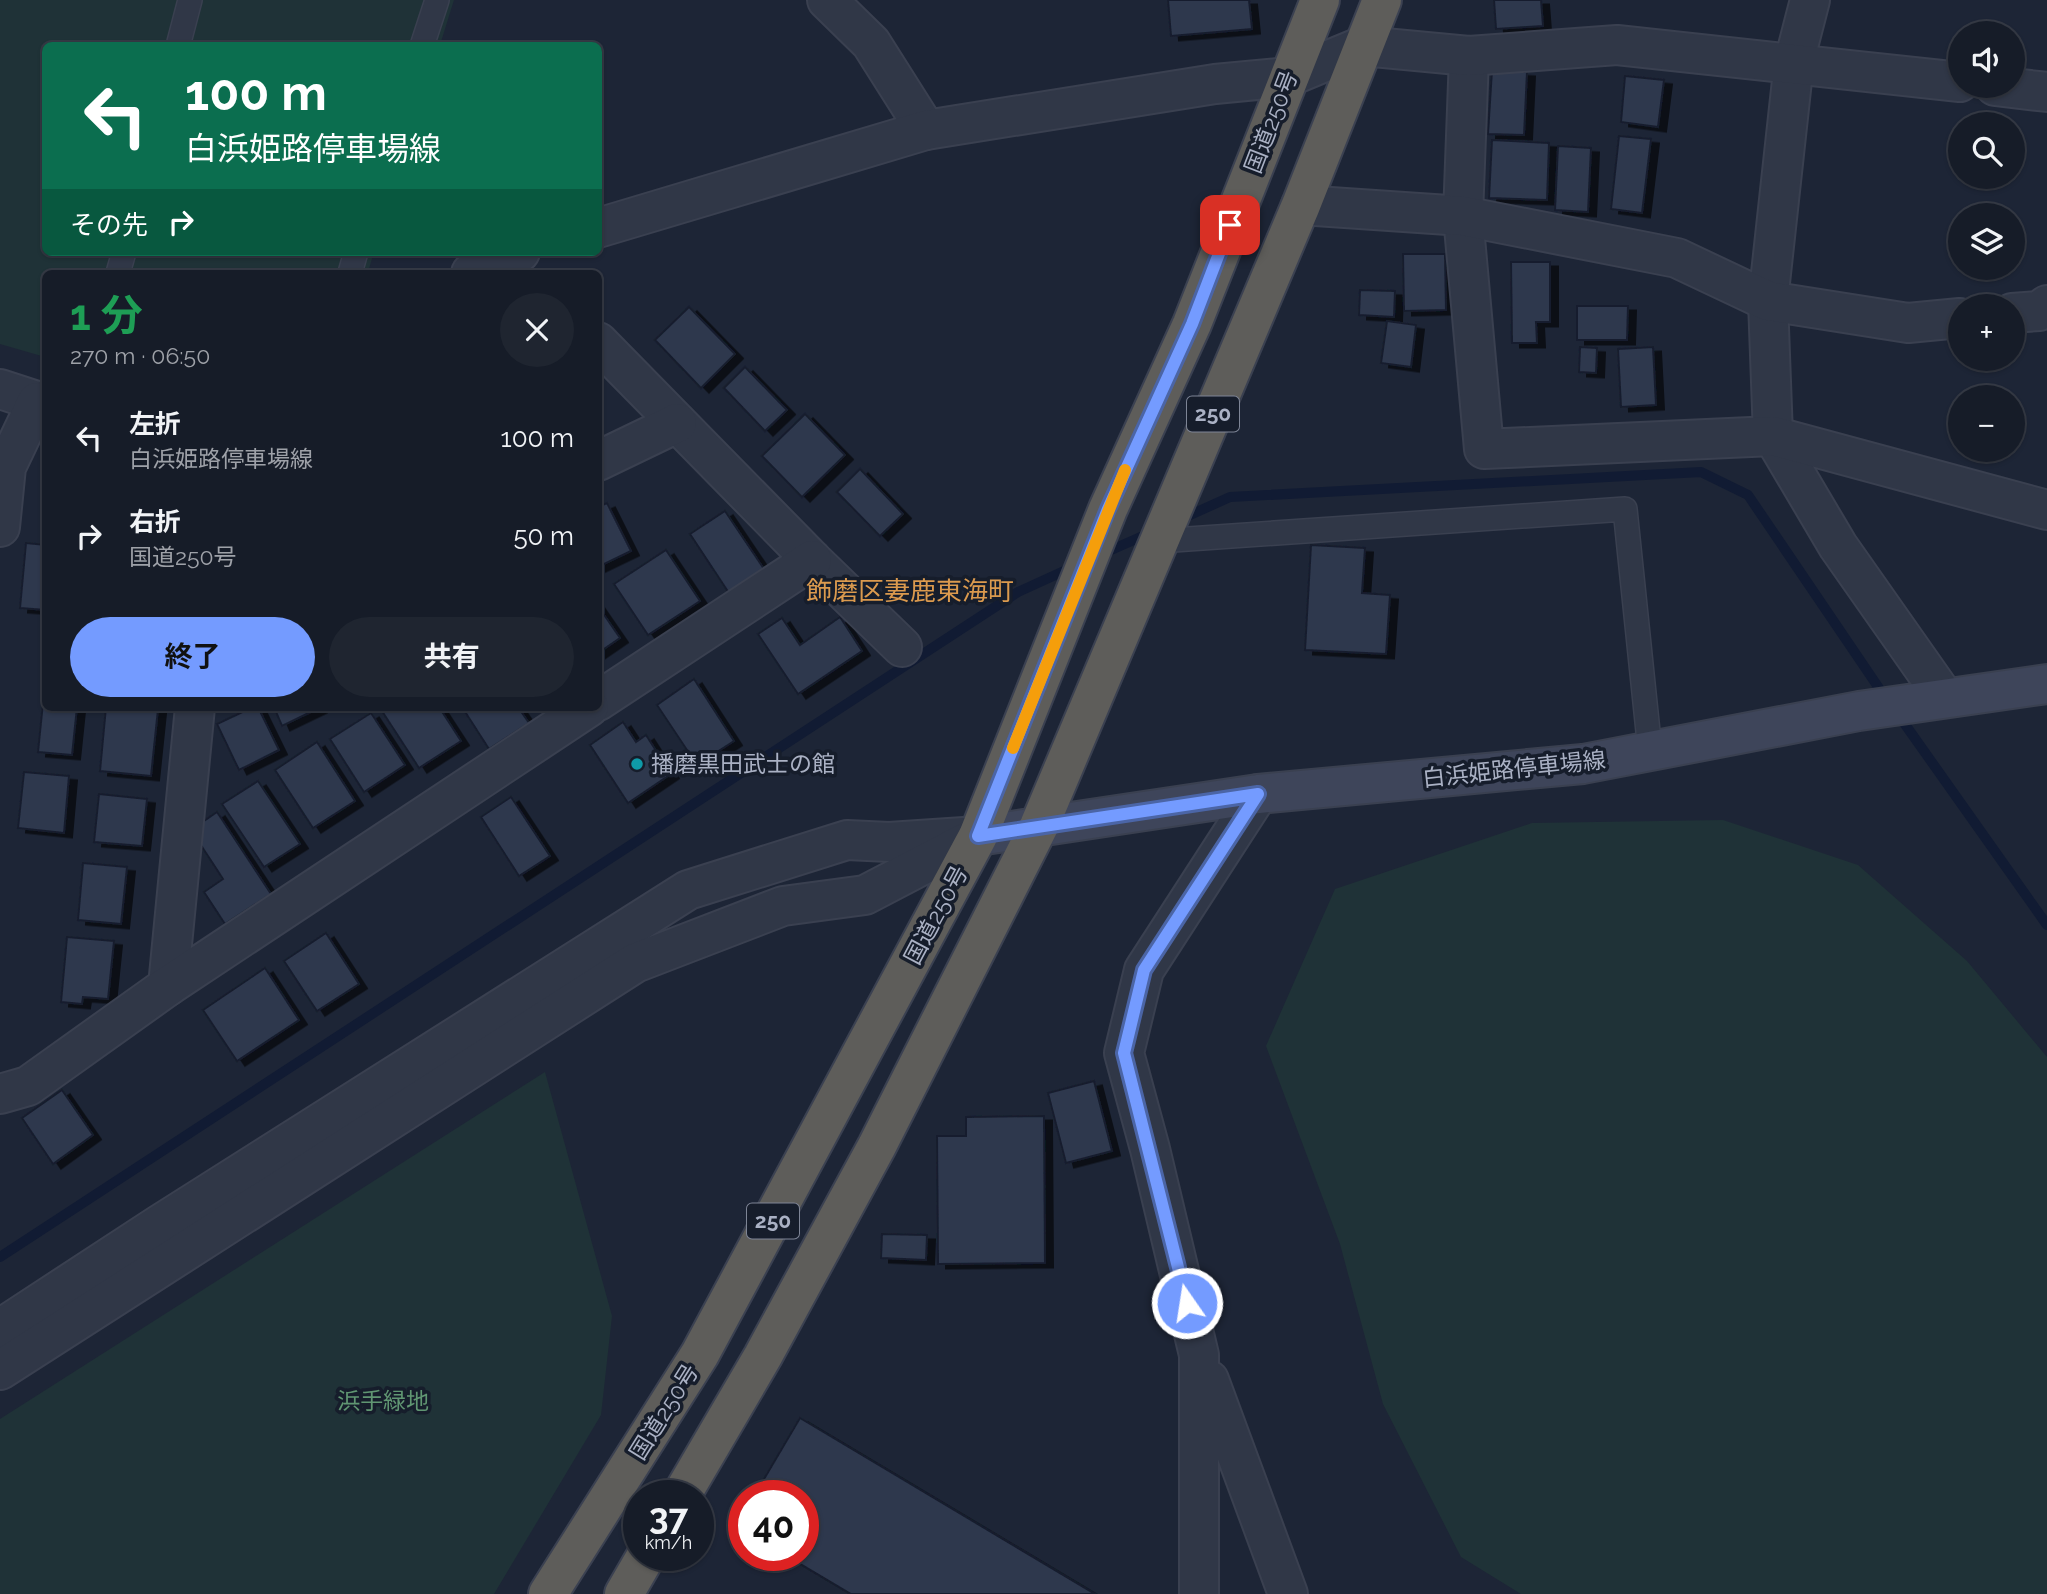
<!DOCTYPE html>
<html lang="ja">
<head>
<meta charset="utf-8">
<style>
  body { margin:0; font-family:Raleway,"Noto Sans JP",sans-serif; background:#1f2530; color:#f1f3f6; height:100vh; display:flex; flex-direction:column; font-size:26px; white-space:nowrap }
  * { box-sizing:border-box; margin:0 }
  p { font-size:23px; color:#9ea1a8 }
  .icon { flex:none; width:38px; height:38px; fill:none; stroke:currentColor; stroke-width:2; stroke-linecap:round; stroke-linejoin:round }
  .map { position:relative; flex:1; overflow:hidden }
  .panel { position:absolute; left:42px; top:270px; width:560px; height:441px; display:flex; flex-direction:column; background:#161c28; border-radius:10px; box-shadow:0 2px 5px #0004,0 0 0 2px #353a45 }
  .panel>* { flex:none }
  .hud { position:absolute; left:42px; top:42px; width:560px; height:214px; border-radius:10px; box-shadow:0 2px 5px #0004,0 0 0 2px #353a45; background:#0b6e4f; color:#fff; overflow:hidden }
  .controls { position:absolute; left:1948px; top:21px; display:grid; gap:14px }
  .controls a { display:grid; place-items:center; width:77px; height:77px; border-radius:50%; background:#161c28; box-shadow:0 2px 5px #0004,0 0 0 2px #353a45; font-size:35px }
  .speed { position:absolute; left:623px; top:1480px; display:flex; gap:14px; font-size:35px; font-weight:700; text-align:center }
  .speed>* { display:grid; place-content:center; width:91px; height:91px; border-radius:50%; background:#161c28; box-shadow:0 2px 5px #0004,0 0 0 2px #353a45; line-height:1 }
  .speed small { font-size:18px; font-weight:400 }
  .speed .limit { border:10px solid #d22; background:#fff; color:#111 }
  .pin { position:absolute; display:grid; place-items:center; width:60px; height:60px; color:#fff; margin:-30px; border-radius:14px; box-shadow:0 4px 10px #0006 }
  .me { position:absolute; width:77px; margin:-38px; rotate:347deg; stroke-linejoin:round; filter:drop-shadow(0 0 5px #0008) }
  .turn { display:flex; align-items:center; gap:24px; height:147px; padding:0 28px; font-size:32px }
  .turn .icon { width:91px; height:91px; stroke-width:2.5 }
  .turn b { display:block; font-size:49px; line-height:60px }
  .then { display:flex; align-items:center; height:66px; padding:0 28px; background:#0003; gap:14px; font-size:26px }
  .round { display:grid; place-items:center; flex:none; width:74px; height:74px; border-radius:37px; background:#1f2530 }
  .summary { display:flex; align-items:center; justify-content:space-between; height:119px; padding:0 28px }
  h1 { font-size:42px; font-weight:700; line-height:52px; color:#1e9e55 }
  .cta { display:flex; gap:14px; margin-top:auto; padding:14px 28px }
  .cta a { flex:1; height:80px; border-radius:42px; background:#749bff; color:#111; font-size:28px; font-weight:700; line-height:80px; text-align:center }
  .cta a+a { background:#1f2530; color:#f1f3f6 }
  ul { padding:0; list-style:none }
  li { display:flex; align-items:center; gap:21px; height:98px; padding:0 28px }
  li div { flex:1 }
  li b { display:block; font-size:26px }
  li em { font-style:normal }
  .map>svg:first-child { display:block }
</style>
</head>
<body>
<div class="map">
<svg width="2047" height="1594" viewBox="0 0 2047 1594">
  <defs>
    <filter id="shadow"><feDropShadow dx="8" dy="4.5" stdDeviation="0" flood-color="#0009"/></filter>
  </defs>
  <rect width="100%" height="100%" fill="#1d2536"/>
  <!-- green -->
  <g fill="#1f3237">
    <path d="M0,0H454L440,45L46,46V252H374L368,272L46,273L45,357L0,344Z"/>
    <path d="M1723,820L1858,865L1967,961L2047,1057V1594H1521L1461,1557L1383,1404L1340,1244L1266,1046L1335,889L1532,823Z"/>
    <path d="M545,1072L612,1316L601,1415L494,1594H0V1419Z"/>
  </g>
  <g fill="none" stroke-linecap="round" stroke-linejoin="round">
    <!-- stream -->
    <g stroke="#111b33" stroke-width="10">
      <path d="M1179,520L1230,497L1701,472L1748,495L1887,700"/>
      <path d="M1102,554L1152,532"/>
      <path d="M1897,713L2047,925"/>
      <path d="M0,1257L1018,592L1075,566"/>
    </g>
  </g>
  <!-- building -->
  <g fill="#2e384e" stroke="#181e2d" stroke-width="2" filter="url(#shadow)">
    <path d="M1168,0H1249L1252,29L1171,36Z"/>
    <path d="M1494,0H1541L1543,26L1496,29Z"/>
    <path d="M1492,70L1527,72L1524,135L1488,134Z"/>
    <path d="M1625,76L1664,80L1658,127L1621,122Z"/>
    <path d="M1619,136L1651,139L1642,213L1611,209Z"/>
    <path d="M1492,140L1549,143L1547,200L1489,198Z"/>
    <path d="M1558,146L1591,148L1588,212L1555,210Z"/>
    <path d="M1403,254H1445L1446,310L1404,311Z"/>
    <path d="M1511,262H1550V322H1536L1537,343H1512Z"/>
    <path d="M1360,290L1395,291L1394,317L1359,315Z"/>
    <path d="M1577,306H1628L1627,340H1577Z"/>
    <path d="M689,307L735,354L701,388L655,340Z"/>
    <path d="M1387,321L1416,325L1411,367L1381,363Z"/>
    <path d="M1580,347L1597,348L1596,373L1579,372Z"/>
    <path d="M1653,347L1656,405L1621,407L1618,349Z"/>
    <path d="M745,367L787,410L765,431L724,388Z"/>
    <path d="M805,414L845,455L802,497L762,456Z"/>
    <path d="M860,469L903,514L880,536L837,492Z"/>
    <path d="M607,503L631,551L598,567V507Z"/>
    <path d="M725,511L764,569L729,593L690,534Z"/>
    <path d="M26,543L46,545V610L20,608Z"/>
    <path d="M1311,545L1365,548L1362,593L1390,595L1386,654L1305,650Z"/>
    <path d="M666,550L700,601L648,635L614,584Z"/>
    <path d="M598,606L620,638L598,653Z"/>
    <path d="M840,617L862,651L798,694L758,634L782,618L800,645Z"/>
    <path d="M694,679L734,741L697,765L657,705Z"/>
    <path d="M44,693L46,707H77L72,755L38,752Z"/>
    <path d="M106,707L158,709L151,776L100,771Z"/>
    <path d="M253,707H258L279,750L239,770L217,724Z"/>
    <path d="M274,707H319V708L282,726Z"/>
    <path d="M439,707L461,741L419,768L380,708Z"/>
    <path d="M462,707H518L529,723L489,749Z"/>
    <path d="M371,713L405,765L364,792L330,739Z"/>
    <path d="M623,722L636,742L646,735L671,774L628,803L590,745Z"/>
    <path d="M317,742L355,801L313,828L275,770Z"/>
    <path d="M24,772L69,776L64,833L18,828Z"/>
    <path d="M258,781L300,844L264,867L222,804Z"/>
    <path d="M99,794L147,799L142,846L94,842Z"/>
    <path d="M511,797L550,856L519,876L481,817Z"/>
    <path d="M217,812L271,894L225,924L204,892L223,879L191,830Z"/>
    <path d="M83,863L127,867L121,924L78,920Z"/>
    <path d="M326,933L359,984L317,1011L284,961Z"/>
    <path d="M67,937L114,941L108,999L83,997L82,1004L61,1002Z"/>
    <path d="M265,968L299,1020L237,1061L203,1010Z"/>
    <path d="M1094,1081L1112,1151L1066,1163L1048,1093Z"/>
    <path d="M62,1090L93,1135L53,1164L22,1118Z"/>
    <path d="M1044,1116L1045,1263L938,1264L937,1136H966V1117Z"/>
    <path d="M882,1234L927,1235L926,1260L881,1258Z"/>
    <path d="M800,1418L1095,1594H851L787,1556H803V1496H754Z"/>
  </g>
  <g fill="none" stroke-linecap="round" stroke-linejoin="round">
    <!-- service casing -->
    <g stroke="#3a4050" stroke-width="26">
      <g id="service">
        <path d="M178,46L190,0"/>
        <path d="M422,46L437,0"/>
        <path d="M118,273L124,252"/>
        <path d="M350,273L356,252"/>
        <path d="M1159,541L1625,509L1650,751"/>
      </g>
    </g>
    <!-- minor casing -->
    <g stroke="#3a4050" stroke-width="42">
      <g id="minor">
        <path d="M827,0L871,43L926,130"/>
        <path d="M1810,0L1794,62L1768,301L1773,436L1838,546L1944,697"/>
        <path d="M1469,56L1463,216L1484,449L1773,436L2047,510"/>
        <path d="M1301,205L1463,216L1677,258L1768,301L1908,323L1960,318"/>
        <path d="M2012,313L2039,311L2047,305"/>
        <path d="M598,342L812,560L902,647"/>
        <path d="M598,461L677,423"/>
        <path d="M598,701L812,560"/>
        <path d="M168,986L195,707"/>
        <path d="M0,1094L28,1086L168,986L589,707"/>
      </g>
    </g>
    <!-- tertiary casing -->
    <g stroke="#3a4050" stroke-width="42">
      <g id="tertiary">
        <path d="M1995,86L2047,92"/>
        <path d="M598,228L926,130L1215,84L1288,77L1363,46L1469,56L1617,45L1960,82"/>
        <path d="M471,273L520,252"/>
        <path d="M0,389L46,404"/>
        <path d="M0,527L6,467L37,402"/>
        <path d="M0,1329L159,1225L688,890L847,840L889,842L964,837"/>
        <path d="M0,1370L635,963L783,906L865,895L978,836"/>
        <path d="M1209,1380L1288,1594"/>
        <path d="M1199,1594V1355L1150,1149L1124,1053L1144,970L1258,794"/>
      </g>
    </g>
    <!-- secondary casing -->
    <g stroke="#3a4050" stroke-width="42">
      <path id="secondary" d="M978,836L1258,794L1583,764L1859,711L2047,684"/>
    </g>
    <!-- trunk casing -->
    <g stroke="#3b4151" stroke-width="42">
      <g id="trunk">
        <path d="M681,1496L763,1356L877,1146L1039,826L1301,205L1382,0"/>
        <path d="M548,1594L700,1354L978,836L1108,509L1192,324L1320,0"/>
        <path d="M624,1594L646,1556"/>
      </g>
    </g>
    <!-- service -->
    <use href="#service" stroke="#303747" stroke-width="23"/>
    <!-- minor -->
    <use href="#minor" stroke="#303747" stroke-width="38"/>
    <!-- tertiary -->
    <use href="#tertiary" stroke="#303747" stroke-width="38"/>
    <!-- secondary -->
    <use href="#secondary" stroke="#3e455a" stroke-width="38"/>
    <!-- trunk -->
    <use href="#trunk" stroke="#5e5d5a" stroke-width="38"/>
  </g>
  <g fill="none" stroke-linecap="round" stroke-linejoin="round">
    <!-- route casing -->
    <g stroke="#4b65a6" stroke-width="18">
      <path id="route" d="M1187,1303L1124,1053L1144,970L1258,794L978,836L1108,509L1192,324L1230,225"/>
    </g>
    <!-- route -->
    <use href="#route" stroke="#749bff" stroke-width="12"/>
    <!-- slow -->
    <path stroke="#f59e0b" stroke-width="12" d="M1013,748L1125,470"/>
  </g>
  <!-- markers -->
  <circle fill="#0f9aa8" stroke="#161d2b" stroke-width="2.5" cx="637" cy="764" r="7"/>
  <g text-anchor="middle" stroke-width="7" stroke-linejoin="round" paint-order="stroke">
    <!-- shield labels -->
    <g fill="#161d2b" stroke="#7e8596" stroke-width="2">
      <rect x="1187" y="396.5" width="52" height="35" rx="5"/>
      <rect x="747" y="1203.5" width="52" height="35" rx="5"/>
    </g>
    <g font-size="21" font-weight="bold" fill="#aab1c4">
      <text x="1213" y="421">250</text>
      <text x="773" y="1228">250</text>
    </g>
    <!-- street labels -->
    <g font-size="23" fill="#aab1c4" stroke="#161d2b">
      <text transform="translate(1271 122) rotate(-69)" y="8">国道250号</text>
      <text transform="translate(1514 769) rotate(-6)" y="8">白浜姫路停車場線</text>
      <text transform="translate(936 915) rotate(-62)" y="8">国道250号</text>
      <text transform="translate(664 1412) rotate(-58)" y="8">国道250号</text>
    </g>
    <!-- poi labels -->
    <g font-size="23" fill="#aab1c4" stroke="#161d2b" text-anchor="start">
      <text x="651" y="772">播磨黒田武士の館</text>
    </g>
    <!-- park labels -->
    <g font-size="23" fill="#609672" stroke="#161d2b">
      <text x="383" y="1409">浜手緑地</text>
    </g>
    <!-- quarter labels -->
    <g font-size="26" fill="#db9a4e" stroke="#161d2b">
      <text x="910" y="600">飾磨区妻鹿東海町</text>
    </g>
  </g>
</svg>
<div class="controls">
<a><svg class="icon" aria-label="sound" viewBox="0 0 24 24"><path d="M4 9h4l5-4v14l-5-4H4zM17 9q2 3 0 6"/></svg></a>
<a><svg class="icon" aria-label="search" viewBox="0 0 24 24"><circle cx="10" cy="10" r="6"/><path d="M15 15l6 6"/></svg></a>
<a><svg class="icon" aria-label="layers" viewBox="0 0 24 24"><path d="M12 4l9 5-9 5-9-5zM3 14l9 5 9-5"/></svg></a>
<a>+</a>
<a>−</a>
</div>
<div class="speed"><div>37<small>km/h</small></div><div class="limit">40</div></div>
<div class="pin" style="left:1230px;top:225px;background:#d93025"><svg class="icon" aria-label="arrive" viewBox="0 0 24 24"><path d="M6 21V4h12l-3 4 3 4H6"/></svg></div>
<svg class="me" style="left:1187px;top:1303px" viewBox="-20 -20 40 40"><circle r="17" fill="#749bff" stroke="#fff" stroke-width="3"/><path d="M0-11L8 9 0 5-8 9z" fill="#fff"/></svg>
<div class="hud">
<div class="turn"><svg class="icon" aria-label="left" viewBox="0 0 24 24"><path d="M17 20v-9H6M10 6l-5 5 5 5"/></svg><div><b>100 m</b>白浜姫路停車場線</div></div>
<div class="then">その先<svg class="icon" aria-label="right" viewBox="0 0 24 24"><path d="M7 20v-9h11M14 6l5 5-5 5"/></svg></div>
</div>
<section class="panel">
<div class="summary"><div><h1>1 分</h1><p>270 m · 06:50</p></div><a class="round"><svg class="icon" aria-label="close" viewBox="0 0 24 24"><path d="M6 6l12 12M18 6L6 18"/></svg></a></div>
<ul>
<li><svg class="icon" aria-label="left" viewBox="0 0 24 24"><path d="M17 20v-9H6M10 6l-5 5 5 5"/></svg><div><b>左折</b><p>白浜姫路停車場線</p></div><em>100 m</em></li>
<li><svg class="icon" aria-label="right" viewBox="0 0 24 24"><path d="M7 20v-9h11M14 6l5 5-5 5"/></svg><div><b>右折</b><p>国道250号</p></div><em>50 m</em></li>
</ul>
<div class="cta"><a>終了</a><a>共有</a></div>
</section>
</div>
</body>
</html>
